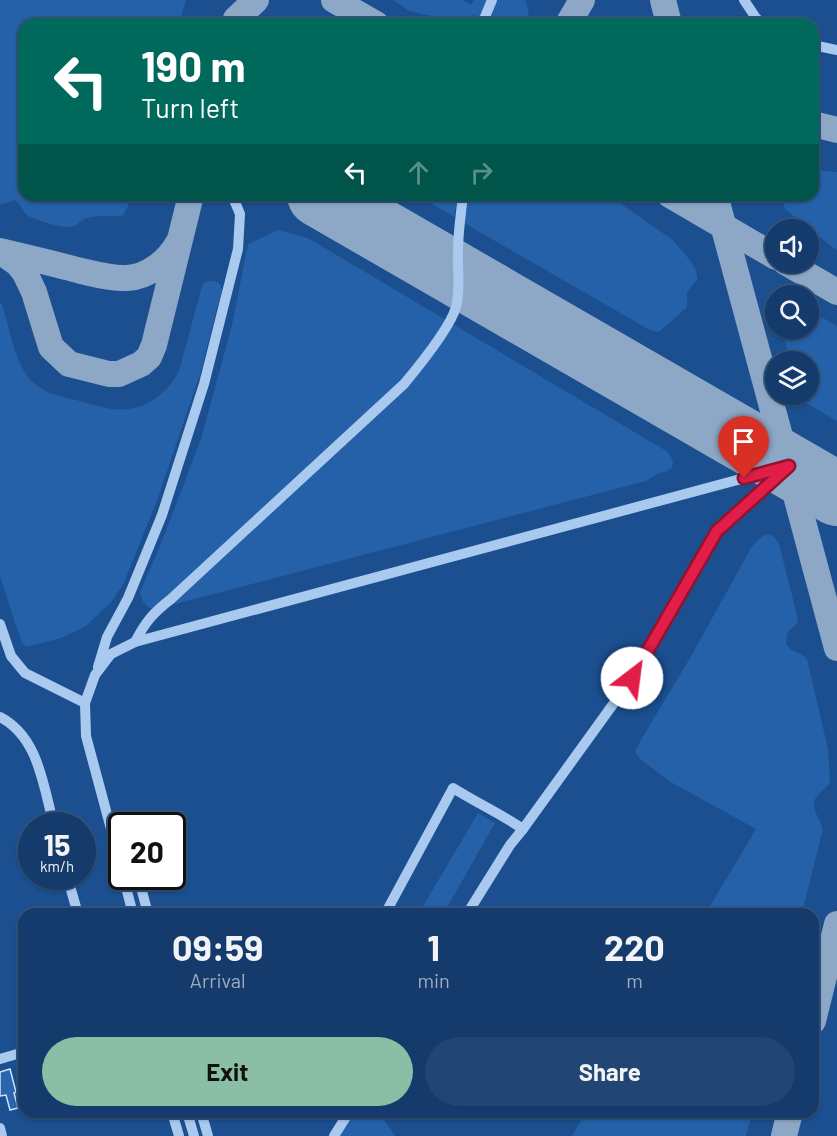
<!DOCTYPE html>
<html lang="en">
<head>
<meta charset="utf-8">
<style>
  body { margin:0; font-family:Barlow,sans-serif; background:#214673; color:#f1f3f6; height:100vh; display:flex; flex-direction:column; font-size:22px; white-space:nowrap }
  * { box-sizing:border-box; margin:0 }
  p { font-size:20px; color:#9dadc1 }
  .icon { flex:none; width:33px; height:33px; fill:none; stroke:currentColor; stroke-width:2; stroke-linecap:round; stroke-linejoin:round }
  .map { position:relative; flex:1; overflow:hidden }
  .panel { position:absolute; left:18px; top:908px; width:801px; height:210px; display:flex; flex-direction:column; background:#143b6b; border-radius:18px; box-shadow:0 2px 4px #0004,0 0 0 2px #33557e }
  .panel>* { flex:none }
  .top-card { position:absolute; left:18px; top:18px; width:801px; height:183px; border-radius:18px; box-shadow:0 2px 4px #0004,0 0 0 2px #33557e; background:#00695c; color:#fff; overflow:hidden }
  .controls { position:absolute; left:765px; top:219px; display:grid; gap:12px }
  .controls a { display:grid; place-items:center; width:54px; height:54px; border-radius:50%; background:#143b6b; box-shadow:0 2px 4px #0004,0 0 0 2px #33557e; font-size:30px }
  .speed { position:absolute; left:18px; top:812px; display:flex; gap:12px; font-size:30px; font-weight:700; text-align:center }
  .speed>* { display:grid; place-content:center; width:78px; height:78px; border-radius:50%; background:#143b6b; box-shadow:0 2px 4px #0004,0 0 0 2px #33557e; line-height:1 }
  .speed small { font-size:15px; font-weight:400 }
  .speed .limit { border:3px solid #111; border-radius:9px; background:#fff; color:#111 }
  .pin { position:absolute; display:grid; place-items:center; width:51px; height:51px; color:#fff; margin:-62px -26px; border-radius:50% 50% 50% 0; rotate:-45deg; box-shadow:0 0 6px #0007 }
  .pin .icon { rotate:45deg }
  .me { position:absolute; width:66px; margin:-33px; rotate:30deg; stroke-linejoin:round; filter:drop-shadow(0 0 4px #0008) }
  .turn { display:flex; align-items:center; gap:21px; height:126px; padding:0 24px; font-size:27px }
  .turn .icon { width:78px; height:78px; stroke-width:2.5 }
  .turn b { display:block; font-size:42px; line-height:51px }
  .lanes { display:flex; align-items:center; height:57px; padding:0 24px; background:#0003; justify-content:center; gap:30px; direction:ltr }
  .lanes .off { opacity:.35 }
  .eta { display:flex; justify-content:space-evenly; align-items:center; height:102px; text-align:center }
  .eta b { font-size:36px; font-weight:700; line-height:42px }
  .cta { display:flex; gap:12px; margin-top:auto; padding:12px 24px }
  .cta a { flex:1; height:69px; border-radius:36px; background:#8abfa5; color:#111; font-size:24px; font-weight:700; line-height:69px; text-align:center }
  .cta a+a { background:#214673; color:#f1f3f6 }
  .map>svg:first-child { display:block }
</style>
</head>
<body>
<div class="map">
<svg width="837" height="1136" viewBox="0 0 837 1136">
  <rect width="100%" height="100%" fill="#1b4f8f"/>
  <!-- green -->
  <g fill="#2461a8">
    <path d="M0,0H186L179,24H24V195H133L124,214L121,216C110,217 98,215 87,218C80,220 78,226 70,227C56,227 41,221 28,216C22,212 22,204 15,200L0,205Z"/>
    <path d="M393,0H462L471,5L474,0H525C529,10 531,15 523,24H483L474,15L464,18L459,23L447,22L436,17L409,11Z"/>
    <path d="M813,170L837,172V250L831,246L785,209L783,200L785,195H813Z"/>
    <path d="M417,195H458L454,217Z"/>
    <path d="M469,195H608L673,240L689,259L695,268L697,276V280C685,294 687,289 687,307L660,331L656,332L648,329L464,223Z"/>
    <path d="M278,230L308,238L668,452L673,462L672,468L668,471L657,474L646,481L156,609L149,608L143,602L140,592L160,546L201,439L232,325L248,244Z"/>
    <path d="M210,281H215L220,284L222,292L217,308L200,374L158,498L123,585L112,601L86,626L61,638L26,647L22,642L14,620L0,576V303L2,304C9,326 14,358 28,377C40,392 58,396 76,400C88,403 100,407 112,409C141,413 166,396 179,371L202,286L205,282Z"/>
    <path d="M809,313L816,314L837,326V421L806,403L799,395L808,394V362L789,361L783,329L808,328Z"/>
    <path d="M770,534L775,538L779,544L798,619C798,626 790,628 787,634L786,644C791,653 801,651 807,659L828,749L830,782C827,788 824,788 820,793C806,805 820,817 823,829L802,913H706L756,829L669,781L640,759L635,752L642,738L690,658L751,548C757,541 761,535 770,534Z"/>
    <path d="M478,813L495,823L444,913H419Z"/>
    <path d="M352,1112H379L395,1136H338Z"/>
    <path d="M586,1112H752L746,1136H572Z"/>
  </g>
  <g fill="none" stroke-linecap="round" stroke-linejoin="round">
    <!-- taxiway -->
    <g stroke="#8da7c7" stroke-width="26">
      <path d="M334,0L376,24"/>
      <path d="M663,0L669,24"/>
      <path d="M236,19L256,0"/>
      <path d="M568,24L582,0"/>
      <path d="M813,124L837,130"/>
      <path d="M670,195L776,257"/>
      <path d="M715,195L837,648"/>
      <path d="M0,251L18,264L25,273L34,292L51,347L69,364L109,374H119L141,364L149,357L154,345L191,195"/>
      <path d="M4,252C29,258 55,264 81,271C95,274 111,279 127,278C148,277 168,261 178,243"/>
      <path d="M785,262L837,292"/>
      <path d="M813,1021L837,924"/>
      <path d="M784,1136L790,1112"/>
    </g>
    <!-- runway -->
    <path stroke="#8da7c7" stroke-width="64" d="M319,195L837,494"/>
  </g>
  <!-- building -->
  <path fill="#2a66ad" stroke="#cfe3fa" stroke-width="1.5" d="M10,1069L16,1092L14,1093L18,1108L10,1110L6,1095L0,1096V1072Z"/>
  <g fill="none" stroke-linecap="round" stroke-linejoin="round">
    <!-- minor -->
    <g stroke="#a9c9ee" stroke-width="10">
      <path d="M744,0L756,18L763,24"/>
      <path d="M482,24L492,0"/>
      <path d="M813,45L837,50"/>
      <path d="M0,624L11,656L25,673L85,703"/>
      <path d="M135,642C146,621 153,613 171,599L404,384C419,366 450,328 456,307C461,288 457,270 458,251C458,232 461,214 463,195"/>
      <path d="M98,667L107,637L128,598L162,515L204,384L238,249L240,214L232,195"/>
      <path d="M0,717C39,737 43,786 54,825"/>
      <path d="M122,870L86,736L85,703L95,675L111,654L135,642L789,466"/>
      <path d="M67,876L78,914"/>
      <path d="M123,876L133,914"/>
      <path d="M138,876L148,914"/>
      <path d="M385,914L453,788C477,803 501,814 523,829"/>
      <path d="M467,914L510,845L523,829L632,678L717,531L786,468"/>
      <path d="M0,1059L24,1052"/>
      <path d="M172,1112L179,1136"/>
      <path d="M187,1112L194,1136"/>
      <path d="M201,1112L208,1136"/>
      <path d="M0,1128L2,1136"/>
      <path d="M334,1136L349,1112"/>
    </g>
  </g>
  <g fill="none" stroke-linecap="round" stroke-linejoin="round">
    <!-- route casing -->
    <g stroke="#92132f" stroke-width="15">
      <path id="route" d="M632,678L717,531L789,466L744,478"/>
    </g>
    <!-- route -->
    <use href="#route" stroke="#e11d48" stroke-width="10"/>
  </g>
</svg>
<div class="controls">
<a><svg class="icon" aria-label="sound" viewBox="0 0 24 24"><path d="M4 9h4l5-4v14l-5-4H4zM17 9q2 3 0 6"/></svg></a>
<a><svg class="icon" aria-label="search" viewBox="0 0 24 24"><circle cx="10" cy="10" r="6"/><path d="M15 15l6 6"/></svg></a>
<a><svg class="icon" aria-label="layers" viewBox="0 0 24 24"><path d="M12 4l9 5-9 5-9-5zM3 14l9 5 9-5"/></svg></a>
</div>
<div class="speed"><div>15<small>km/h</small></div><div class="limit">20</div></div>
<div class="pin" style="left:744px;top:478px;background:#d93025"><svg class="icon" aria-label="arrive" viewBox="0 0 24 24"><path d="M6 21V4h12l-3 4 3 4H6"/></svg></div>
<svg class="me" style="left:632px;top:678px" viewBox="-20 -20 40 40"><circle r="19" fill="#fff"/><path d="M0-13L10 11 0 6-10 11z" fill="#e11d48"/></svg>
<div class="top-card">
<div class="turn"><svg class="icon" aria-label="left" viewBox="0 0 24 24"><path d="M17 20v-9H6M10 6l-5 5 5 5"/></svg><div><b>190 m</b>Turn left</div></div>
<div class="lanes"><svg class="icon" aria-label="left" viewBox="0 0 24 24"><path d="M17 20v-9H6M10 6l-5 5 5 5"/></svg><svg class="icon off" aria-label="ahead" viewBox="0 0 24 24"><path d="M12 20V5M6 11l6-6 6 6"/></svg><svg class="icon off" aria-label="right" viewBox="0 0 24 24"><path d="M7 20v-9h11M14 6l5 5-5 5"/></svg></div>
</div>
<section class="panel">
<div class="eta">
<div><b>09:59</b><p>Arrival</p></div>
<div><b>1</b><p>min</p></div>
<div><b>220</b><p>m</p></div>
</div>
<div class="cta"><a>Exit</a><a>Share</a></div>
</section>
</div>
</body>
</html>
